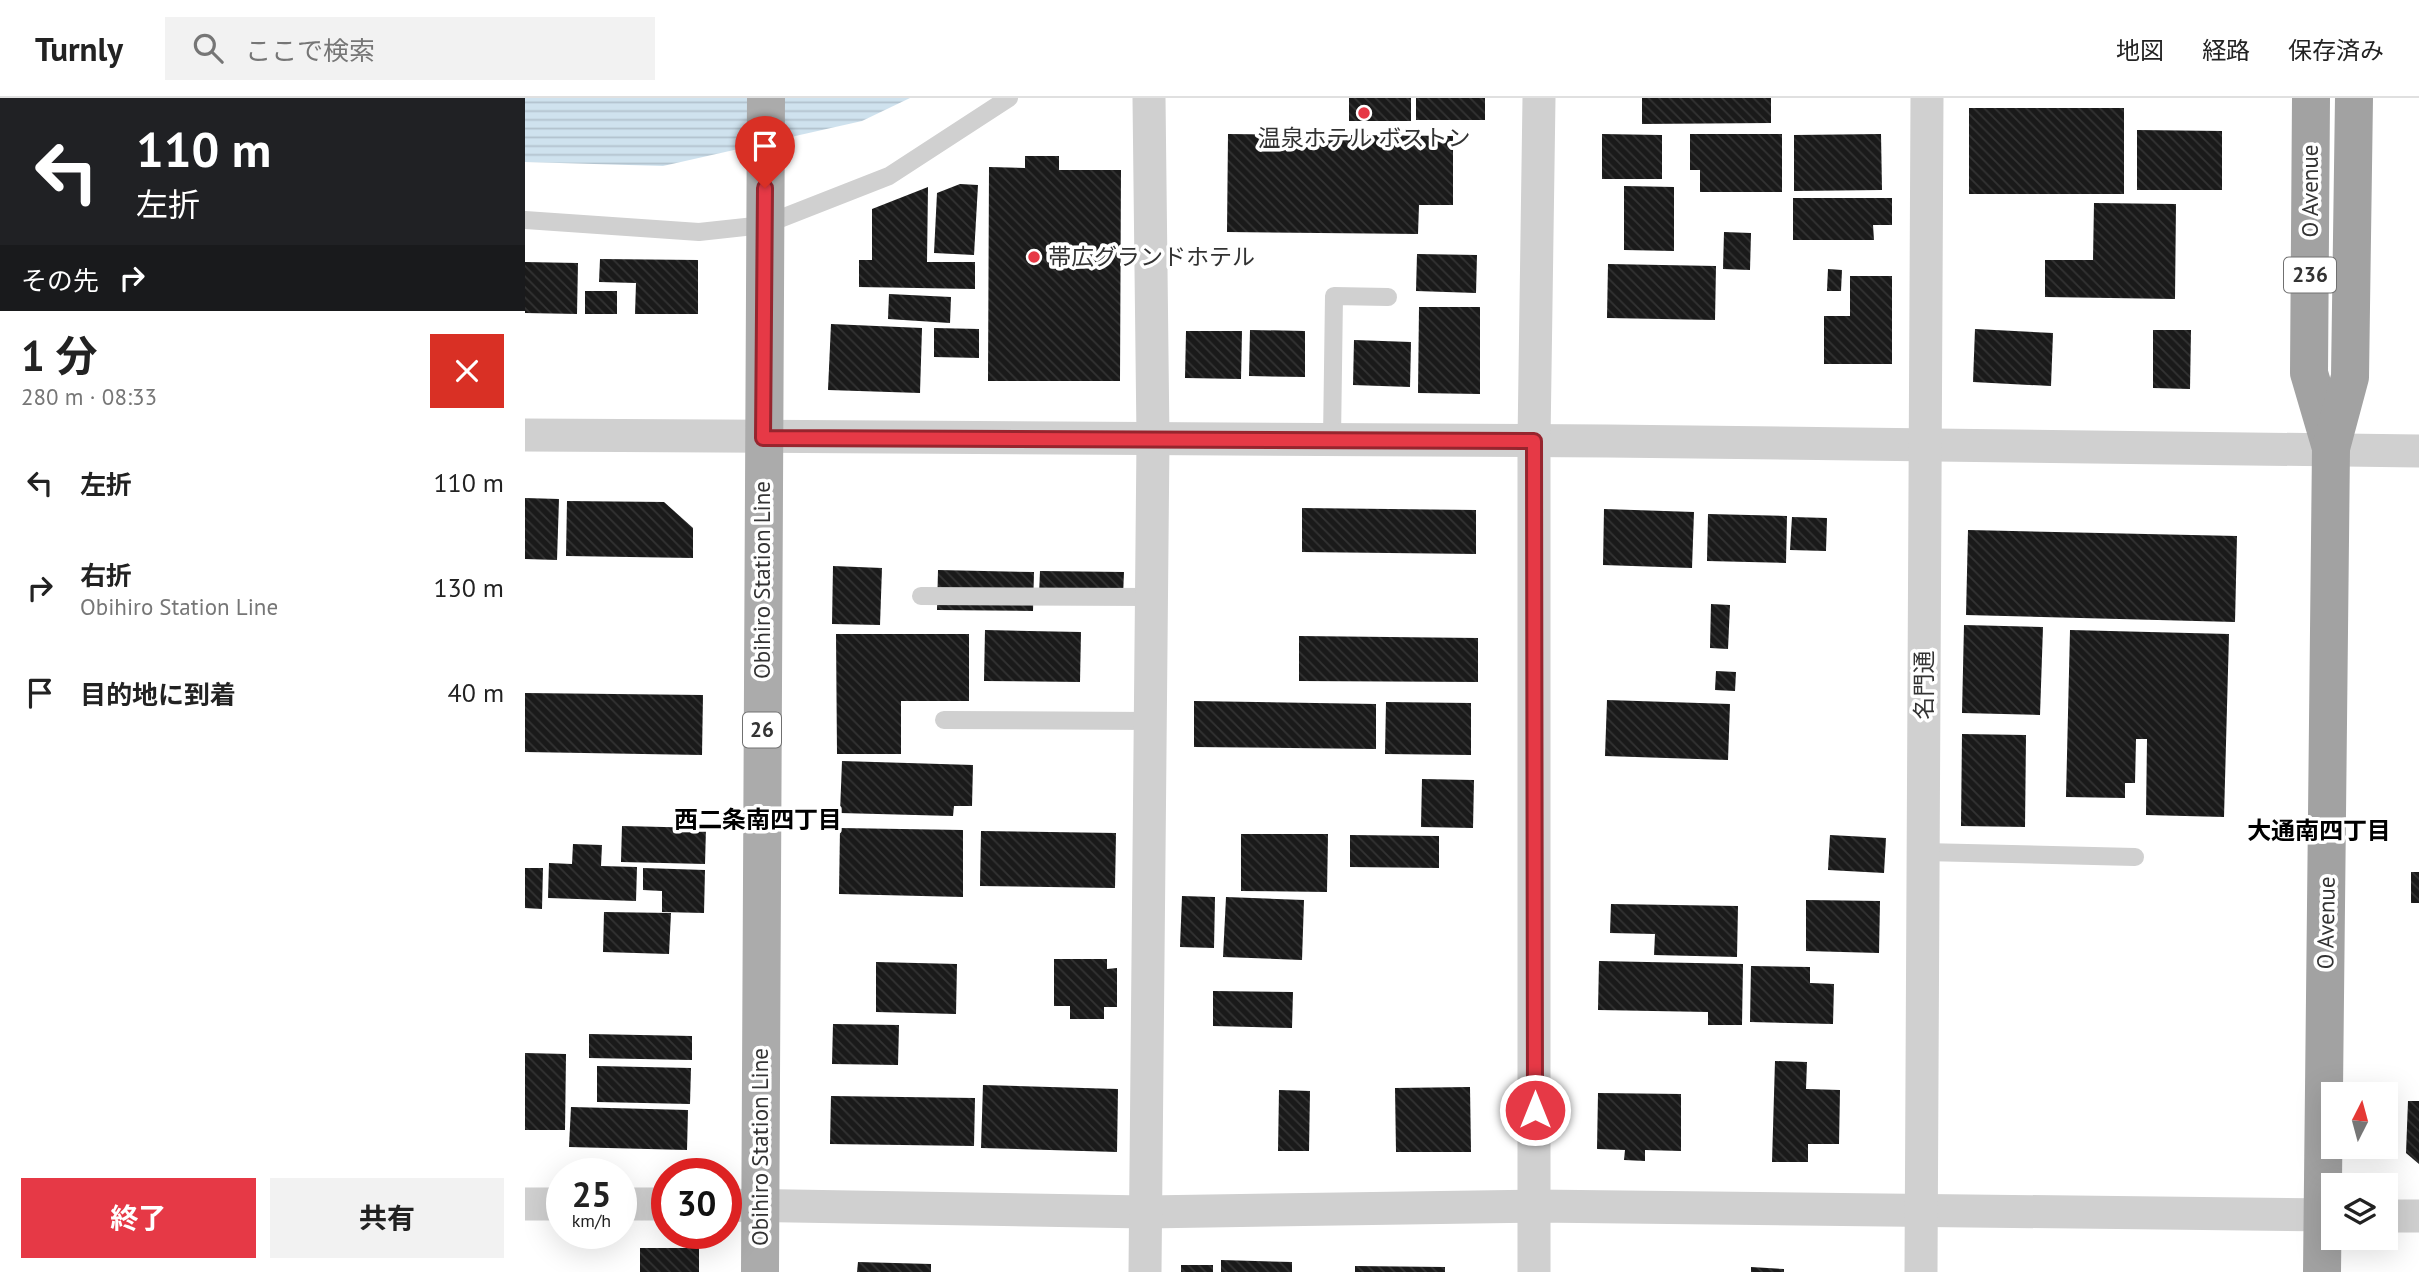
<!DOCTYPE html>
<html lang="ja">
<head>
<meta charset="utf-8">
<style>
  body { margin:0; font-family:"PT Sans","Noto Sans JP",sans-serif; background:#f2f2f2; color:#222; height:100vh; display:flex; flex-direction:column; font-size:26px; white-space:nowrap }
  * { box-sizing:border-box; margin:0 }
  p { font-size:23px; color:#767676 }
  .icon { flex:none; width:38px; height:38px; fill:none; stroke:currentColor; stroke-width:2; stroke-linecap:round; stroke-linejoin:round }
  .map { position:relative; flex:1; overflow:hidden }
  .sheet { display:flex; flex-direction:column; background:#fff; width:525px }
  .sheet>* { flex:none }
  .guide { background:#202124; color:#fff; overflow:hidden }
  .needle { width:46px; rotate:6deg }
  .fabs { position:absolute; left:1796px; top:984px; display:grid; gap:14px }
  .fabs a { display:grid; place-items:center; width:77px; height:77px; border-radius:0px; background:#fff; box-shadow:0 7px 28px #0002; font-size:35px }
  .speed { position:absolute; left:21px; top:1060px; display:flex; gap:14px; font-size:35px; font-weight:700; text-align:center }
  .speed>* { display:grid; place-content:center; width:91px; height:91px; border-radius:50%; background:#fff; box-shadow:0 7px 28px #0002; line-height:1 }
  .speed small { font-size:18px; font-weight:400 }
  .speed .limit { border:10px solid #d22; background:#fff; color:#111 }
  .pin { position:absolute; display:grid; place-items:center; width:60px; height:60px; color:#fff; margin:-72px -30px; border-radius:50% 50% 50% 0; rotate:-45deg; box-shadow:0 0 7px #0007 }
  .pin .icon { rotate:45deg }
  .me { position:absolute; width:77px; margin:-38px; rotate:0deg; stroke-linejoin:round; filter:drop-shadow(0 0 5px #0008) }
  .turn { display:flex; align-items:center; gap:24px; height:147px; padding:0 21px; font-size:32px }
  .turn .icon { width:91px; height:91px; stroke-width:2.5 }
  .turn b { display:block; font-size:49px; line-height:60px }
  .then { display:flex; align-items:center; height:66px; padding:0 21px; background:#0003; gap:14px; font-size:26px }
  .round { display:grid; place-items:center; flex:none; width:74px; height:74px; border-radius:0px; background:#f2f2f2 }
  .head { display:flex; align-items:center; justify-content:space-between; height:119px; padding:0 21px }
  h1 { font-size:42px; font-weight:700; line-height:52px }
  .cta { display:flex; gap:14px; margin-top:auto; padding:14px 21px }
  .cta a { flex:1; height:80px; border-radius:0px; background:#e63946; color:#fff; font-size:28px; font-weight:700; line-height:80px; text-align:center }
  .cta a+a { background:#f2f2f2; color:#222 }
  ul { padding:0; list-style:none }
  li { display:flex; align-items:center; gap:21px; height:105px; padding:0 21px }
  li div { flex:1 }
  li b { display:block; font-size:26px }
  li em { font-style:normal }
  header { display:flex; align-items:center; gap:42px; box-sizing:border-box; height:98px; padding:0 35px; background:#fff; border-bottom:2px solid #e0e0e0 }
  header strong { font-size:33px }
  nav { display:flex; gap:38px; margin-inline-start:auto; font-size:24px }
  .search { width:490px; height:63px; background:#f2f2f2; display:flex; align-items:center; gap:18px; box-sizing:border-box; padding:0 24px; border-radius:0px; color:#767676; font-size:26px }
  main { display:flex; flex:1; min-height:0 }
  .map>svg:first-child { display:block }
</style>
</head>
<body>
<header>
<strong>Turnly</strong>
<div class="search"><svg class="icon" aria-label="search" viewBox="0 0 24 24"><circle cx="10" cy="10" r="6"/><path d="M15 15l6 6"/></svg>ここで検索</div>
<nav><a>地図</a><a>経路</a><a>保存済み</a></nav>
</header>
<main>
<section class="sheet">
<div class="guide">
<div class="turn"><svg class="icon" aria-label="left" viewBox="0 0 24 24"><path d="M17 20v-9H6M10 6l-5 5 5 5"/></svg><div><b>110 m</b>左折</div></div>
<div class="then">その先<svg class="icon" aria-label="right" viewBox="0 0 24 24"><path d="M7 20v-9h11M14 6l5 5-5 5"/></svg></div>
</div>
<div class="head"><div><h1>1 分</h1><p>280 m · 08:33</p></div><a class="round" style="background:#d93025;color:#fff"><svg class="icon" aria-label="close" viewBox="0 0 24 24"><path d="M6 6l12 12M18 6L6 18"/></svg></a></div>
<ul>
<li><svg class="icon" aria-label="left" viewBox="0 0 24 24"><path d="M17 20v-9H6M10 6l-5 5 5 5"/></svg><div><b>左折</b></div><em>110 m</em></li>
<li><svg class="icon" aria-label="right" viewBox="0 0 24 24"><path d="M7 20v-9h11M14 6l5 5-5 5"/></svg><div><b>右折</b><p>Obihiro Station Line</p></div><em>130 m</em></li>
<li><svg class="icon" aria-label="arrive" viewBox="0 0 24 24"><path d="M6 21V4h12l-3 4 3 4H6"/></svg><div><b>目的地に到着</b></div><em>40 m</em></li>
</ul>
<div class="cta"><a>終了</a><a>共有</a></div>
</section>
<div class="map">
<svg width="1894" height="1174" viewBox="0 0 1894 1174">
  <defs>
    <pattern id="water-rules" width="6" height="5" patternUnits="userSpaceOnUse" patternTransform="scale(1.75)"><rect width="6" height="5" fill="#cfe2ee"/><path d="M0 2.5h6" fill="none" stroke="#b2c2cd"/></pattern>
    <pattern id="building-back-hatch" width="6" height="6" patternUnits="userSpaceOnUse" patternTransform="scale(1.75)"><rect width="6" height="6" fill="#1a1a1a"/><path d="M-1 5l2 2M0 0l6 6M5-1l2 2" fill="none" stroke="#333"/></pattern>
  </defs>
  <rect width="100%" height="100%" fill="#fff"/>
  <!-- water -->
  <path fill="url(#water-rules)" d="M0,0H385L337,23L138,68L0,64Z"/>
  <!-- building -->
  <g fill="url(#building-back-hatch)">
    <rect x="824" y="0" width="62" height="23"/>
    <rect x="891" y="0" width="69" height="22"/>
    <path d="M1117,0H1246V25L1117,26Z"/>
    <rect x="1444" y="10" width="155" height="86"/>
    <path d="M1612,32L1697,33V92H1612Z"/>
    <path d="M703,36L928,38V107H894L893,136L702,134Z"/>
    <path d="M1077,36L1137,37V81H1077Z"/>
    <path d="M1165,36H1257V94H1175V72H1165Z"/>
    <path d="M1356,36L1357,92L1269,93V37Z"/>
    <path d="M500,58H534V72H596L595,283H463L464,69L500,70Z"/>
    <path d="M435,86L453,87L449,157L409,155L412,95Z"/>
    <path d="M1099,88L1149,89V153L1099,152Z"/>
    <path d="M403,89L402,164H450V191L334,189V162H347V111Z"/>
    <path d="M1268,100H1367V127H1348L1349,142H1268Z"/>
    <path d="M1569,105L1651,106L1650,201L1520,199V162H1568Z"/>
    <path d="M1199,134L1226,135L1225,172L1198,171Z"/>
    <path d="M892,156L952,157L951,195L891,193Z"/>
    <path d="M75,161L173,162V216H110L111,185L74,184Z"/>
    <path d="M0,164L53,165L52,216L0,215Z"/>
    <path d="M1083,166L1191,168L1190,222L1082,220Z"/>
    <path d="M1303,171L1317,172L1316,193H1302Z"/>
    <path d="M1325,178H1367V266H1299V218H1325Z"/>
    <rect x="60" y="193" width="32" height="23"/>
    <path d="M364,196L426,199L425,225L363,221Z"/>
    <path d="M894,209H955V296L893,295Z"/>
    <path d="M306,226L397,230L395,295L303,292Z"/>
    <path d="M409,230L454,231V260L409,259Z"/>
    <path d="M1450,231L1528,235L1526,288L1448,284Z"/>
    <path d="M725,232L780,233V279L724,278Z"/>
    <path d="M1628,232H1666L1665,291L1628,290Z"/>
    <path d="M661,233H717L716,281L660,280Z"/>
    <path d="M829,242L886,244L885,289L828,287Z"/>
    <path d="M0,400L34,401L32,462L0,461Z"/>
    <path d="M42,403L139,404L168,430V460L41,458Z"/>
    <path d="M777,410L951,412V456L777,454Z"/>
    <path d="M1079,411L1169,414L1167,470L1078,467Z"/>
    <path d="M1183,416L1262,418L1261,465L1182,463Z"/>
    <path d="M1267,419L1302,420L1301,453L1265,452Z"/>
    <path d="M1443,432L1712,438L1710,524L1441,517Z"/>
    <path d="M308,468L357,470L355,527L307,526Z"/>
    <path d="M413,472L509,474L508,513L412,512Z"/>
    <path d="M515,473L599,474L598,498L514,497Z"/>
    <path d="M1186,506L1205,507L1203,551L1185,550Z"/>
    <path d="M1439,527L1518,529L1515,617L1437,615Z"/>
    <path d="M460,532L556,534L555,584L459,583Z"/>
    <path d="M1545,532L1704,536L1699,719L1621,717L1622,641H1611L1610,685H1600V700L1541,699Z"/>
    <path d="M311,536H444V603H376V656H312Z"/>
    <path d="M774,538L953,540V584L774,583Z"/>
    <path d="M1191,573L1211,574L1210,593L1190,592Z"/>
    <path d="M0,595L178,597L177,657L0,654Z"/>
    <path d="M1082,602L1205,606L1203,662L1080,658Z"/>
    <path d="M669,603L851,606V651L669,649Z"/>
    <path d="M861,604L946,605V657L860,656Z"/>
    <path d="M1437,636L1501,637L1500,729L1436,728Z"/>
    <path d="M317,663L448,667L447,708H429L428,718L315,715Z"/>
    <path d="M897,681L949,682L948,730L896,729Z"/>
    <path d="M97,728L181,730L180,766L96,764Z"/>
    <path d="M315,730L438,732V799L314,796Z"/>
    <path d="M456,733L591,735L590,790L455,788Z"/>
    <path d="M716,736H803L802,794L716,793Z"/>
    <path d="M825,737L914,738V770L825,769Z"/>
    <path d="M1305,737L1361,740L1359,775L1303,772Z"/>
    <path d="M48,746L77,747L76,768L112,769L111,803L23,800L24,765L47,766Z"/>
    <path d="M0,770H18L17,811L0,810Z"/>
    <path d="M118,770L180,772L179,815L137,814V793L118,792Z"/>
    <rect x="1886" y="774" width="8" height="31"/>
    <path d="M657,798L690,799L689,850L655,849Z"/>
    <path d="M701,799L779,802L777,862L698,859Z"/>
    <path d="M1281,802L1355,803L1354,855L1281,853Z"/>
    <path d="M1086,806L1213,808L1212,859L1129,857L1130,836L1085,835Z"/>
    <path d="M79,814L146,815L144,856L78,854Z"/>
    <path d="M529,861H582V871L592,870V909H579V921H545V908H529Z"/>
    <path d="M1074,863L1218,866L1217,927H1183V914L1073,912Z"/>
    <path d="M351,864L432,866L431,916L351,914Z"/>
    <path d="M1226,868L1285,869V885L1309,886L1308,926L1225,924Z"/>
    <path d="M688,893L768,894L767,930L688,928Z"/>
    <path d="M308,926L374,927L373,967L307,966Z"/>
    <path d="M64,936L167,938V962L64,960Z"/>
    <path d="M0,955L41,956L40,1032H0Z"/>
    <path d="M1250,963L1282,964L1281,991L1315,992L1314,1046H1283V1064H1247Z"/>
    <path d="M72,968L166,970L165,1006L72,1004Z"/>
    <path d="M458,987L593,991L592,1054L456,1050Z"/>
    <path d="M945,989L946,1054H871L870,990Z"/>
    <path d="M754,992L785,993L784,1053H753Z"/>
    <path d="M1073,995L1156,996V1053L1120,1052V1063L1099,1062L1100,1052L1072,1051Z"/>
    <path d="M306,998L450,1000L449,1048L305,1046Z"/>
    <path d="M1883,1003H1894V1066L1881,1055Z"/>
    <path d="M46,1009L163,1012L162,1052L44,1049Z"/>
    <rect x="115" y="1150" width="59" height="24"/>
    <path d="M696,1162L767,1164V1174H696Z"/>
    <path d="M333,1164L406,1166V1174H332Z"/>
    <rect x="656" y="1167" width="32" height="7"/>
    <path d="M830,1168L920,1169V1174H830Z"/>
    <path d="M1226,1169L1259,1171V1174H1226Z"/>
  </g>
  <g fill="none" stroke-linecap="round" stroke-linejoin="round">
    <!-- service -->
    <g stroke="#d0d0d0" stroke-width="18">
      <path d="M0,122L174,134L239,127L364,78L484,0"/>
      <path d="M807,341L809,198L863,199"/>
      <path d="M396,498L626,499"/>
      <path d="M419,622L626,623"/>
      <path d="M1398,754L1610,759"/>
    </g>
    <!-- minor -->
    <g stroke="#d0d0d0" stroke-width="33">
      <path d="M0,337L1083,343L1894,353"/>
      <path d="M0,1106H37"/>
      <path d="M96,1106H142"/>
      <path d="M201,1107L621,1114L1010,1108L1808,1117"/>
      <path d="M1860,1118H1894"/>
      <path d="M620,1174L628,341L624,0"/>
      <path d="M1009,1174V343L1014,0"/>
      <path d="M1396,1174L1402,0"/>
    </g>
    <!-- primary -->
    <path stroke="#ababab" stroke-width="38" d="M235,1174L241,0"/>
    <!-- trunk -->
    <g stroke="#a2a2a2" stroke-width="38">
      <path d="M1786,0L1784,275L1806,350"/>
      <path d="M1797,1174L1806,350L1825,279L1829,0"/>
    </g>
  </g>
  <g fill="none" stroke-linecap="round" stroke-linejoin="round">
    <!-- route casing -->
    <g stroke="#96252e" stroke-width="18">
      <path id="route" d="M240,90L238,340L1009,343L1010,1012"/>
    </g>
    <!-- route -->
    <use href="#route" stroke="#e63946" stroke-width="12"/>
  </g>
  <!-- markers -->
  <g fill="#e63946" stroke="#fff" stroke-width="2.5">
    <circle cx="839" cy="15" r="7"/>
    <circle cx="509" cy="159" r="7"/>
  </g>
  <g text-anchor="middle" stroke-width="7" stroke-linejoin="round" paint-order="stroke">
    <!-- shield labels -->
    <g fill="#fff" stroke="#707070" stroke-width="2">
      <rect x="1759" y="159.5" width="52" height="35" rx="5"/>
      <rect x="218" y="614.5" width="38" height="35" rx="5"/>
    </g>
    <g font-size="21" font-weight="bold" fill="#333">
      <text x="1785" y="184">236</text>
      <text x="237" y="639">26</text>
    </g>
    <!-- poi labels -->
    <g font-size="23" fill="#333" stroke="#fff">
      <text x="839" y="48">温泉ホテル ボストン</text>
      <text x="523" y="167" text-anchor="start">帯広グランドホテル</text>
    </g>
    <!-- street labels -->
    <g font-size="23" fill="#333" stroke="#fff">
      <text transform="translate(1785 93) rotate(-90)" y="8">O Avenue</text>
      <text transform="translate(237 482) rotate(-90)" y="8">Obihiro Station Line</text>
      <text transform="translate(1399 587) rotate(-90)" y="8">名門通</text>
      <text transform="translate(1801 825) rotate(-89)" y="8">O Avenue</text>
      <text transform="translate(235 1049) rotate(-90)" y="8">Obihiro Station Line</text>
    </g>
    <!-- neighbourhood labels -->
    <g font-size="24" font-weight="bold" fill="#000" stroke="#fff">
      <text x="233" y="730">西二条南四丁目</text>
      <text x="1794" y="741">大通南四丁目</text>
    </g>
  </g>
</svg>
<div class="fabs">
<a><svg class="needle" viewBox="-14 -14 28 28"><path d="M0-13l5 13h-10z" fill="#e53935"/><path d="M0 13l5-13h-10z" fill="#767676"/></svg></a>
<a><svg class="icon" aria-label="layers" viewBox="0 0 24 24"><path d="M12 4l9 5-9 5-9-5zM3 14l9 5 9-5"/></svg></a>
</div>
<div class="speed"><div>25<small>km/h</small></div><div class="limit">30</div></div>
<div class="pin" style="left:240px;top:90px;background:#d93025"><svg class="icon" aria-label="arrive" viewBox="0 0 24 24"><path d="M6 21V4h12l-3 4 3 4H6"/></svg></div>
<svg class="me" style="left:1010px;top:1012px" viewBox="-20 -20 40 40"><circle r="17" fill="#e63946" stroke="#fff" stroke-width="3"/><path d="M0-11L8 9 0 5-8 9z" fill="#fff"/></svg>
</div>
</main>
</body>
</html>
